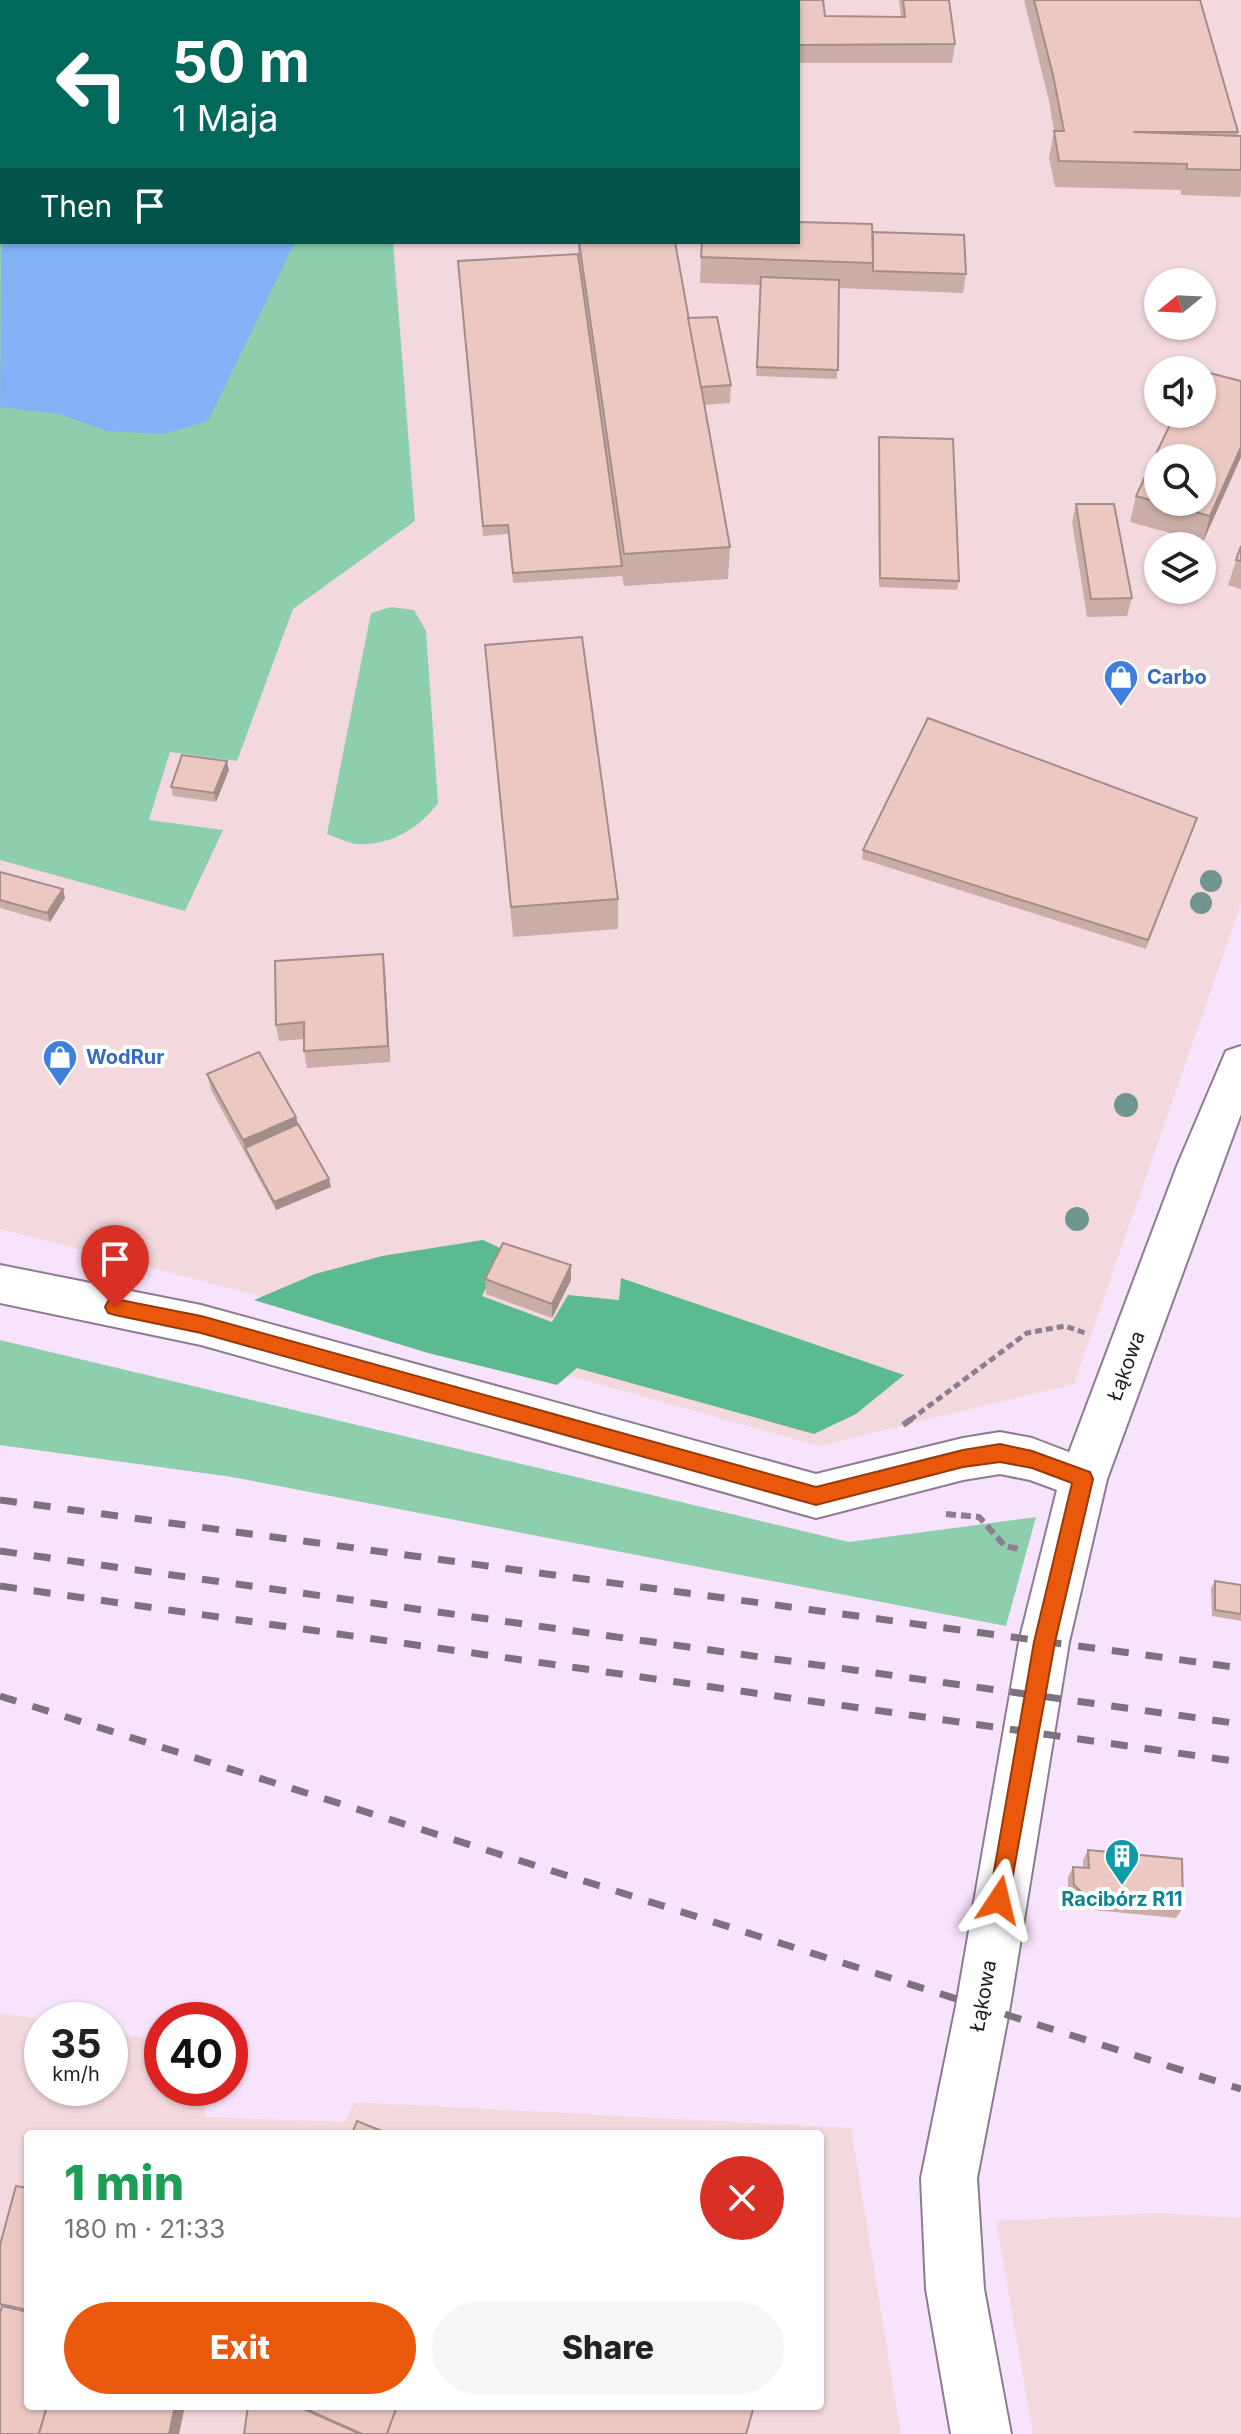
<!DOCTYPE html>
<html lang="en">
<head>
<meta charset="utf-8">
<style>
  body { margin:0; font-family:Inter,sans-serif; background:#f6f6f6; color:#222; height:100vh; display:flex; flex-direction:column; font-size:30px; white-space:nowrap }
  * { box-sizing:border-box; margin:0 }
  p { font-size:26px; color:#767676 }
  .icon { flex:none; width:44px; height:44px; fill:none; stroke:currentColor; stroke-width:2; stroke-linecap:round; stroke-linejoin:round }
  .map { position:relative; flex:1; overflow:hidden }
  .drawer { position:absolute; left:24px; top:2130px; width:800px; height:280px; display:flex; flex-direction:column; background:#fff; border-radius:8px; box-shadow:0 2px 6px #0004 }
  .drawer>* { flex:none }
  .guide { position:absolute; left:0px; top:0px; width:800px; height:244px; box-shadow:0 2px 6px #0004; background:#00695c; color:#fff; overflow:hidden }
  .needle { width:52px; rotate:252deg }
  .controls { position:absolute; left:1144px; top:268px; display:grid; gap:16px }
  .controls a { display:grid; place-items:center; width:72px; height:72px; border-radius:50%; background:#fff; box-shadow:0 2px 6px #0004; font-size:40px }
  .speed { position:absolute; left:24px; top:2002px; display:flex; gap:16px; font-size:40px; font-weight:700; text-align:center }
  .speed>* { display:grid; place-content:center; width:104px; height:104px; border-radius:50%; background:#fff; box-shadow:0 2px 6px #0004; line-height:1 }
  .speed small { font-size:20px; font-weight:400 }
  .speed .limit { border:12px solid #d22; background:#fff; color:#111 }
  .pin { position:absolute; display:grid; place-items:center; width:68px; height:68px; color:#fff; margin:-82px -34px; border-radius:50% 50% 50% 0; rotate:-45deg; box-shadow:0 0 8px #0007 }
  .pin .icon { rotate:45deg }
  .me { position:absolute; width:88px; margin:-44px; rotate:10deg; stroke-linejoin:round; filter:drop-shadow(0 0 6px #0008) }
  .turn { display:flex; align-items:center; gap:28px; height:168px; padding:0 40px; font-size:36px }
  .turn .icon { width:104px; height:104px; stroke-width:2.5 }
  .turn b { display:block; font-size:56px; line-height:68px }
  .then { display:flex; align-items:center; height:76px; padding:0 40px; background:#0003; gap:16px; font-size:30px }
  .round { display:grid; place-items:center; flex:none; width:84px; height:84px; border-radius:42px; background:#f6f6f6 }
  .overview { display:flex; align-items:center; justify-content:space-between; height:136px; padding:0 40px }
  h1 { font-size:48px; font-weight:800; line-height:60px; color:#1e9e55 }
  .action { display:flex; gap:16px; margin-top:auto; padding:16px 40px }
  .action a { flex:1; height:92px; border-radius:48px; background:#ea580c; color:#fff; font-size:32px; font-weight:800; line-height:92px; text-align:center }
  .action a+a { background:#f6f6f6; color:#222 }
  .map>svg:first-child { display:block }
</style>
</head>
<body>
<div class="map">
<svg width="1241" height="2434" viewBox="0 0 1241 2434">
  <rect width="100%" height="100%" fill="#f7e3fc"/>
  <!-- industrial -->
  <g fill="#f3d9de" fill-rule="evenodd">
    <path d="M377,0H1241V904L1074,1384L819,1446L548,1370L0,1229V859L222,830L149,821L170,752L237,760L293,609L415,521L392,242H798V2ZM1158,282H1202V326H1158ZM1158,370H1202V414H1158ZM1158,458H1202V502H1158ZM1158,546H1202V590H1158Z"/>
    <path d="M0,2013L42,2020V2088H110V2032L162,2041V2088H208L204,2117L344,2122L355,2102L851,2128L901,2434H0ZM28,2134H820V2406H28Z"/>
    <path d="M1159,2213L1241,2218V2434H1033L996,2221Z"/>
  </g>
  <!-- green -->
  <g fill="#8dcead">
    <path d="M0,0L379,2H2V242H393L415,521L293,609L237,761L170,752L149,820L223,830L185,911L0,860Z"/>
    <path d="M391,607L414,610L426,631L438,803C420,828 390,846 357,844C348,843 336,837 327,834L371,613Z"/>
    <path d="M0,1340L849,1542L1036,1517L1006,1626L232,1477L0,1445Z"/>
  </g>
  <!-- forest -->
  <path fill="#5bba8f" d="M483,1240L504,1250L482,1296L552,1322L568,1295L619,1300L621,1278L904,1375L856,1414L814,1434L577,1368L557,1385L428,1353L254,1300L315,1274L382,1256Z"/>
  <!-- water -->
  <path fill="#81b2f6" d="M2,207V242H295L208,421L163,434L106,431L60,414L0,407Z"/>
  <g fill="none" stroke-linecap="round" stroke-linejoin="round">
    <!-- minor casing -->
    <g stroke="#8d7b91" stroke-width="4">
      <path id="minor" d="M1241,1046V1114L1107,1479L1100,1494L1083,1500L1066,1494L1059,1479L1177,1166L1226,1051Z"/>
    </g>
    <!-- tertiary casing -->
    <g stroke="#8d7b91" stroke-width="4">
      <path id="tertiary" d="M0,1265L201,1305L816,1474L963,1438L1000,1432L1032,1438L1100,1464L1107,1479L1069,1642L1010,2006L977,2178L984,2289L1011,2434H951L926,2289L921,2178L956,2006L1019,1642L1057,1490L1030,1480L1000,1474L963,1480L816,1518L201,1345L0,1303Z"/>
    </g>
    <!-- path-far1 -->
    <path stroke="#8c7e8f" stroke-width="5" stroke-dasharray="7 4" stroke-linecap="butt" d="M910,1420L1027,1333L1065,1326L1088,1334"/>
    <!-- path -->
    <g stroke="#8c7e8f" stroke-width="6" stroke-dasharray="10 5" stroke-linecap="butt">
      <path d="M903,1425L913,1418"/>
      <path d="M946,1514L979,1517L1005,1546L1019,1549"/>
    </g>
    <!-- minor -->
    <use href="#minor" fill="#fff" fill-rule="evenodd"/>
    <!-- tertiary -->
    <use href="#tertiary" fill="#fff" fill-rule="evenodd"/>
    <!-- rail -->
    <g stroke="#7d7180" stroke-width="7" stroke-dasharray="17 17" stroke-linecap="butt">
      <path d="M0,1500L1241,1668"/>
      <path d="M0,1551L1241,1724"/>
      <path d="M0,1586L1241,1762"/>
      <path d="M0,1696L1241,2089"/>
    </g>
  </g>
  <!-- trees -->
  <g fill="#70948f">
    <circle cx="1211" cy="881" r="11"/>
    <circle cx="1201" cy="903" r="11"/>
    <circle cx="1126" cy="1105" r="12"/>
    <circle cx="1077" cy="1219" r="12"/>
  </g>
  <!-- wall -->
  <g fill="#caada7">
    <path d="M729,0H823L825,16L901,17L899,0H949L955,44L952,63H798V2H729Z"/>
    <path d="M1024,0H1200L1238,132V135L1241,136V191L1240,197L1181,195V190L1055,187L1049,158L1054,131L1049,101Z"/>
    <path d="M873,232L966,274L963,293L839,288L837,379L756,376L760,285L700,283L701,257Z"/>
    <path d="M578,242H675L688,318L731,385L730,403L704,405L730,547L728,579L624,586L622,576L513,583L508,534L483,536L458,261L578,254Z"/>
    <path d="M1241,381V457L1203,542L1130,522L1136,496Z"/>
    <path d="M879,437L959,581L957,590L879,587L878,446Z"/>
    <path d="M1076,504L1132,598L1127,616L1087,617L1072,522Z"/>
    <path d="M1241,546V589L1228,585Z"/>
    <path d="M485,645L618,899V929L513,937Z"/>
    <path d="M229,770L216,802L173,796L171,787Z"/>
    <path d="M1197,818L1146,949L862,859L863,850Z"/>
    <path d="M0,872L63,889L65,898L50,922L0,908Z"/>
    <path d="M385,970L390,1062L307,1068L304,1051V1039L279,1041L276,1025Z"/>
    <path d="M207,1074L296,1117L298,1124L331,1187L276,1210L211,1090Z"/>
    <path d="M485,1279L571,1280L552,1318L486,1294Z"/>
    <path d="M1215,1581L1241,1585V1621L1212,1616L1211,1588Z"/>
    <path d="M1088,1850L1183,1908L1176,1918L1083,1909L1068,1895V1877L1073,1867L1083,1868V1860Z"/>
  </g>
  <!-- shaded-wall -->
  <g fill="#a48d88">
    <path d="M1241,447V457L1203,542L1210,516Z"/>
    <path d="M227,761L229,770L216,802L214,793Z"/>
    <path d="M63,889L65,898L50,922L47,913Z"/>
    <path d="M383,954L385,970L390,1062L388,1046Z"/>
    <path d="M296,1117L300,1132L245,1148L243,1140Z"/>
    <path d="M329,1179L331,1187L276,1210L274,1202Z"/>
    <path d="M571,1265V1280L552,1318V1304Z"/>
    <path d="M175,2406H185L179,2434H169Z"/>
  </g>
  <!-- building -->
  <g fill="#ebc9c2" stroke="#a48d88" stroke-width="2">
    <rect x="444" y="0" width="92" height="2"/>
    <path d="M731,0H823L825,16L905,17L903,0H949L955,44L798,45V2H731Z"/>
    <path d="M1034,0H1200L1238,132H1133L1241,136V170L1187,169V164L1059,161L1054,131H1064L1053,75Z"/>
    <path d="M798,222L872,224L873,263L701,257L702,242H798Z"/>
    <path d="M873,232L964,235L966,274L873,271Z"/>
    <path d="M579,242H675L730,547L624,554Z"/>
    <path d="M578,254L622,566L513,573L508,525L483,526L458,261Z"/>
    <path d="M761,277L839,280L838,370L757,367Z"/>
    <path d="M717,317L731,385L701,387L688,318Z"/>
    <path d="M1202,371L1241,381V447L1210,516L1159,502H1202V458H1158V502L1136,496L1175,414H1202Z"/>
    <path d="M879,437L953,439L959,581L880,578Z"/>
    <path d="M1076,504H1114L1132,598L1091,599Z"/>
    <path d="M1241,546V561L1236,560Z"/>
    <path d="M582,637L618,899L511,907L485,645Z"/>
    <path d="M928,718L1197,818L1148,940L863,850Z"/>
    <path d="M182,755L227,761L214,793L171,787Z"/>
    <path d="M0,872L63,889L47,913L0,900Z"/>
    <path d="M383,954L388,1046L304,1051V1022L276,1025L275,961Z"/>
    <path d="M259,1052L296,1117L243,1140L207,1074Z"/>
    <path d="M298,1124L329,1179L274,1202L245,1148Z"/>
    <path d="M503,1243L571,1265L552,1304L485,1279Z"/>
    <path d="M1215,1581L1241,1585V1614L1215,1610Z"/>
    <path d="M1088,1850L1182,1859L1183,1908L1089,1899L1074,1885L1073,1867L1089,1868Z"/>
    <path d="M357,2121L389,2134H352Z"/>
    <path d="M16,2186L28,2188V2310L0,2304V2245Z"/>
    <path d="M2,2306L28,2312V2406H47L39,2434H0V2313Z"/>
    <path d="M47,2406H175L169,2434H39Z"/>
    <path d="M248,2406H297L360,2434H244Z"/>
    <path d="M299,2406H397L387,2434H362Z"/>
    <path d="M397,2406H754L746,2434H387Z"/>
  </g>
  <!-- route -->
  <path fill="#ea580c" stroke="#983908" stroke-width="2" d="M115,1299L201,1316L816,1487L963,1450L1000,1444L1032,1451L1090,1472L1093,1479L1055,1642L1007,1908L999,1911L992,1908L989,1900L1034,1642L1072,1483L1032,1468L1000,1462L963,1467L816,1505L201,1333L115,1315L108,1313L105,1307L108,1301Z"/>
  <!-- icons -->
  <defs>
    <g id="shop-pin" transform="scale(1.8)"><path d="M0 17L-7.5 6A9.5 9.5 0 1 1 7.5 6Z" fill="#3f7fe0" stroke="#fff"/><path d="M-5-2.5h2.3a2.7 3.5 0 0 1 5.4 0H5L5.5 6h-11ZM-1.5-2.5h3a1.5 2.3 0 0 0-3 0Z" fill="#fff"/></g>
    <g id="building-pin" transform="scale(1.8)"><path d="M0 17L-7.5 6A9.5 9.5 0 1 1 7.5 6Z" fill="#0f9aa8" stroke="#fff"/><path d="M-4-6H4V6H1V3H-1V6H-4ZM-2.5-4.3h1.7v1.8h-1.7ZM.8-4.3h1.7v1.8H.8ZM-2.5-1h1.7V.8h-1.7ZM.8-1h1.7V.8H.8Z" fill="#fff"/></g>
  </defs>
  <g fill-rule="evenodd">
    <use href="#shop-pin" x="1121" y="677"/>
    <use href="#shop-pin" x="60" y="1057"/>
    <use href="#building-pin" x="1122" y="1856"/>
  </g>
  <g text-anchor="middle" stroke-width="8" stroke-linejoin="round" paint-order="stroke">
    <!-- shop labels -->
    <g font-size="20" font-weight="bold" fill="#366cbe" stroke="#fff" text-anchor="start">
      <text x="1147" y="684">Carbo</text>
      <text x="86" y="1064">WodRur</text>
    </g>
    <!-- street labels -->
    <g font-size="20" fill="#211a22" stroke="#fff">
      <text transform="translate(1126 1366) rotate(-70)" y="7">Łąkowa</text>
      <text transform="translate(983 1996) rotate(-80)" y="7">Łąkowa</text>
    </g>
    <!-- culture labels -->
    <g font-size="20" font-weight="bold" fill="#0d838f" stroke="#fff">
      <text x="1122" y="1906">Racibórz R11</text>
    </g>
  </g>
</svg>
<div class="controls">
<a><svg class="needle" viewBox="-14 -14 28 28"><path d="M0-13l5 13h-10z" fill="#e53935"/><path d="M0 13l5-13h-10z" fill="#767676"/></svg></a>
<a><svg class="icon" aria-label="sound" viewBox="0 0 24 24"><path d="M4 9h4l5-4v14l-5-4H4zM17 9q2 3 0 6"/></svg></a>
<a><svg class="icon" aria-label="search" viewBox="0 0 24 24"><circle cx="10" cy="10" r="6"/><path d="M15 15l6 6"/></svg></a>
<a><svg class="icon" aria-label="layers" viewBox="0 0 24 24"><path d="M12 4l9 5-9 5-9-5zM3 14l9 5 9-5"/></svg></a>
</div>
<div class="speed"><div>35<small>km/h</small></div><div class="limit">40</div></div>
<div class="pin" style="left:115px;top:1307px;background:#d93025"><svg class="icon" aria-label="arrive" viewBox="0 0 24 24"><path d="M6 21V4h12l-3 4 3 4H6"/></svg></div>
<svg class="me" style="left:999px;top:1900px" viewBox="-20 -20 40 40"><path d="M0-17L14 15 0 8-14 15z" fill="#ea580c" stroke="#fff" stroke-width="4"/></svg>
<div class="guide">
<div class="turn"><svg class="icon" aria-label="left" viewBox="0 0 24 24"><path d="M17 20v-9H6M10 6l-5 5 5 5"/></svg><div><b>50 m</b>1 Maja</div></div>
<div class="then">Then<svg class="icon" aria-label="arrive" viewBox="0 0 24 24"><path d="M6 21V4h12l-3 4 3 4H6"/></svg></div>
</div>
<section class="drawer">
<div class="overview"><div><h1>1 min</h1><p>180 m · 21:33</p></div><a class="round" style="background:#d93025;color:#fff"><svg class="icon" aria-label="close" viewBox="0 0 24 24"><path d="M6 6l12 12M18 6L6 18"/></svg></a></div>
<div class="action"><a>Exit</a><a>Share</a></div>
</section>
</div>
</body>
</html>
